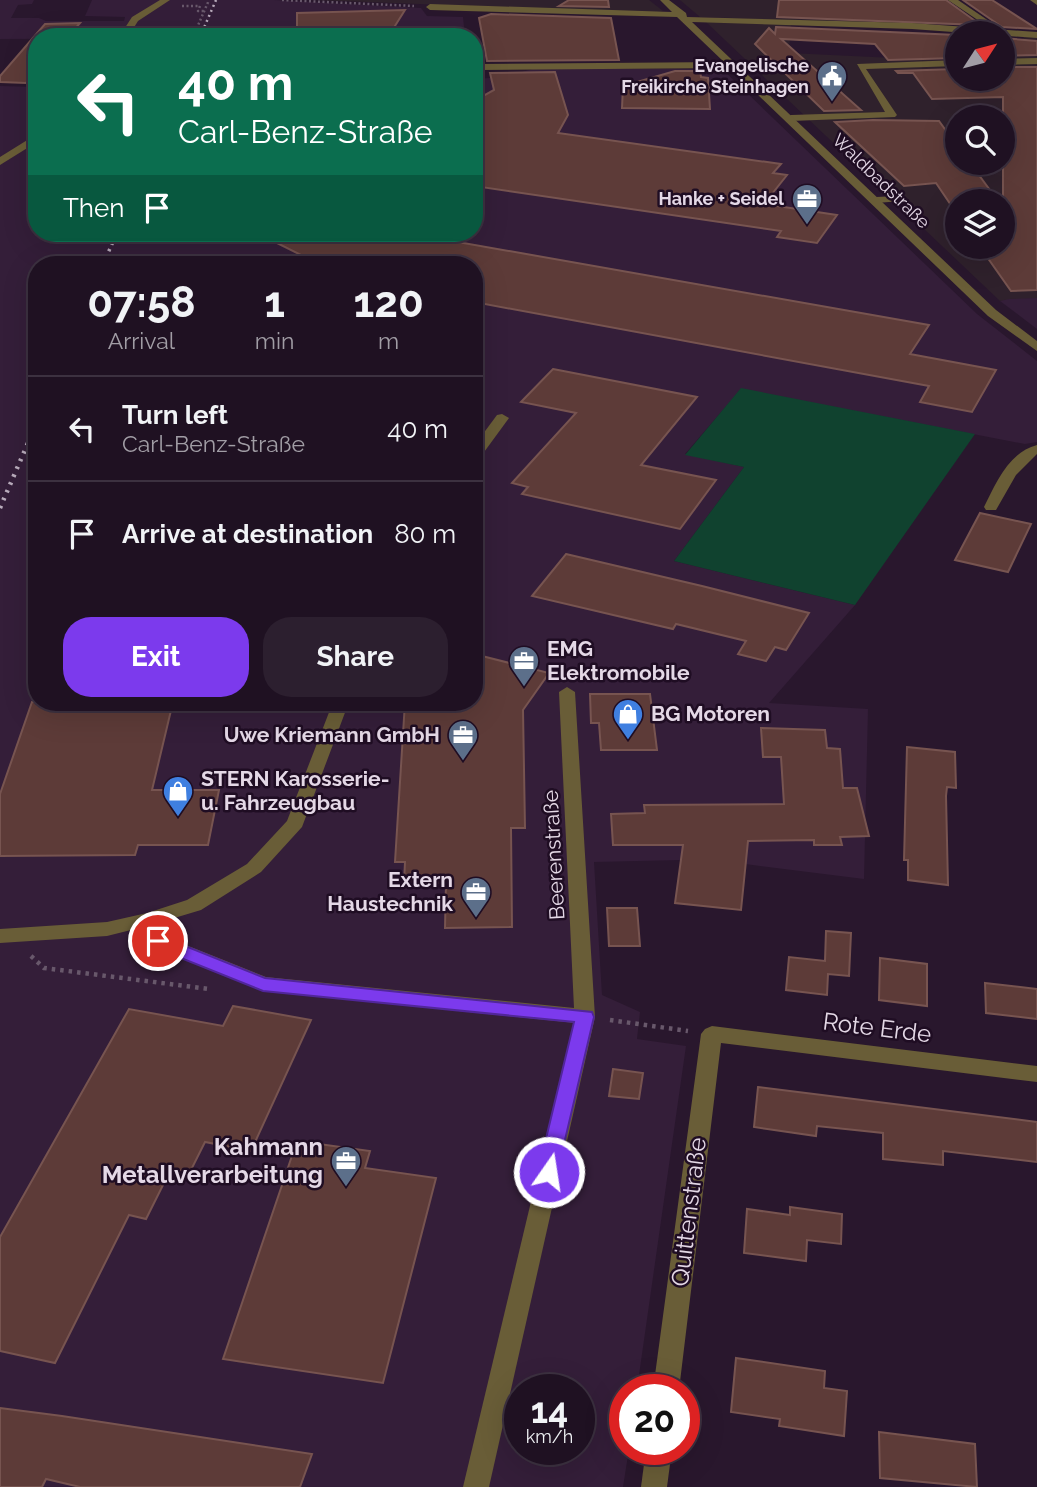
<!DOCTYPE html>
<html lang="en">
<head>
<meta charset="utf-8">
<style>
  body { margin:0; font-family:Raleway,sans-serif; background:#2c1f2f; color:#f1f3f6; height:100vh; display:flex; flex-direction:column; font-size:26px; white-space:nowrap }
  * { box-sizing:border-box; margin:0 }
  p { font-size:23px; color:#a19da5 }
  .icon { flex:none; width:38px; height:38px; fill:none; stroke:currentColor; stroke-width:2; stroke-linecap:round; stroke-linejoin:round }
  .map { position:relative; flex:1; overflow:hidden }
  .drawer { position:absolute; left:28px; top:256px; width:455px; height:455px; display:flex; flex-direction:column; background:#1f1122; border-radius:28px; box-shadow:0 7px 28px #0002,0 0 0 2px #3c3140 }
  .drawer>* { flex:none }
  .guide { position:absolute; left:28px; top:28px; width:455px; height:214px; border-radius:28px; box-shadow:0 7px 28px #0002,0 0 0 2px #3c3140; background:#0b6e4f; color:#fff; overflow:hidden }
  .needle { width:46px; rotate:54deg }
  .buttons { position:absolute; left:945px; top:21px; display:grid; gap:14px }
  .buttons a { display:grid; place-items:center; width:70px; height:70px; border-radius:50%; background:#1f1122; box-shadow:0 7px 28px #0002,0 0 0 2px #3c3140; font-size:35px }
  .speed { position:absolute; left:504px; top:1374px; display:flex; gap:14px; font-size:35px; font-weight:700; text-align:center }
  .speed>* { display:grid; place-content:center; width:91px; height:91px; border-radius:50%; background:#1f1122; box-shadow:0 7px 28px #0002,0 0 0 2px #3c3140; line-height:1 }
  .speed small { font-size:18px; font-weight:400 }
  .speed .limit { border:10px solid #d22; background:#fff; color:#111 }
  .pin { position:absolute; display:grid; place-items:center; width:60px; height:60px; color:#fff; margin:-30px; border:4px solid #fff; border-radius:50%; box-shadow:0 2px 7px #0007 }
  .me { position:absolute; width:77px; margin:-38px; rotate:13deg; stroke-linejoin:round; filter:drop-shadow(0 0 5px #0008) }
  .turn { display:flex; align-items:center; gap:24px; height:147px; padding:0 35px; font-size:32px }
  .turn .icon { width:91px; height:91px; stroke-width:2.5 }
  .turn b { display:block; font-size:49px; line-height:60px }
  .then { display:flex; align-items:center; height:66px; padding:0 35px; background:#0003; gap:14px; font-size:26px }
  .eta { display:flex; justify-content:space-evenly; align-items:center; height:119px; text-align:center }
  .eta b { font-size:42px; font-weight:700; line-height:49px }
  .action { display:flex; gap:14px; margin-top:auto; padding:14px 35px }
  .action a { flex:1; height:80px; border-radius:28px; background:#7c3aed; color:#fff; font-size:28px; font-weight:700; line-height:80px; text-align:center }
  .action a+a { background:#2c1f2f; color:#f1f3f6 }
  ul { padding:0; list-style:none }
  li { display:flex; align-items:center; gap:21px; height:105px; padding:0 35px; border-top:2px solid #3c3140 }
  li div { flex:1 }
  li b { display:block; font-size:26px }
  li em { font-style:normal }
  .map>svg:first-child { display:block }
</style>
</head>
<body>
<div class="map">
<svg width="1037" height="1487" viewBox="0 0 1037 1487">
  <rect width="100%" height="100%" fill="#29172d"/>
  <!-- commercial -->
  <g fill="#2f212c" fill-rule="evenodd">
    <path d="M315,0H649L663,11L652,13Z"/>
    <path d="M680,0H892L928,24L700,17Z"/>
    <path d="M706,22L791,23L789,53L957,61V79H1003V61L1016,60L1024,36L1037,37V298L1000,301ZM957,117H1003V163H957ZM957,201H1003V247H957Z"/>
  </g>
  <!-- built -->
  <g fill="#341e39" fill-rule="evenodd">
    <path d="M0,0H34L32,4L18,5L11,18H39L46,21H124L125,17L85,16L92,0H274L421,8L427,16L463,17L465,37L0,39Z"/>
    <path d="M533,69H722L977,314L1037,361V442L1025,444L741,389L685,454L744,467L674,561L855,605L769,703L868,709L864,879L745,864L681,860L594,862L602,995L640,1012L637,1039L686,1046L637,1389L625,1390V1449H629L623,1487H0V86L37,87V233H474V73L476,79L503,77ZM37,264H474V702H37ZM520,1390H579V1449H520Z"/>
    <path d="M1037,298V329L1000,301L1009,299Z"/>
  </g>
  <!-- green -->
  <path fill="#10422f" d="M741,388L975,434L855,605L674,561L744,467L685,455Z"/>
  <!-- building -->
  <g fill="#5d3b38" stroke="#775450" stroke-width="2">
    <path d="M569,0H608L609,7L559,6Z"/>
    <path d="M779,0H946L981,25L777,17Z"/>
    <path d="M963,0H992L1037,29L1002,27Z"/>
    <path d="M405,10L388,37H297V13Z"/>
    <path d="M491,14L611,18L619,60L487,61L479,18Z"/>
    <path d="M80,23L68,37H37V71L26,83L0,82V76L45,24Z"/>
    <path d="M776,27L957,35V58L888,60L875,44L781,39L861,110L824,111L755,44L769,28L775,34Z"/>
    <path d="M1003,38L1037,41V55L1003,56Z"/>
    <path d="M1003,67H1037V290L1011,291L980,247H1003V97L932,99L913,73H898L896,71L957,69V79H1003Z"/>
    <path d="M675,71H700L701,77L708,78L710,109L622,108L623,86Z"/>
    <path d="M555,72L568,115L558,133L781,164L773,173L787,175L764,204L837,215L817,243L777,237L781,231L474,186V101L494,90L490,73Z"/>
    <path d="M873,120L939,121L957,146V163H970L998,201H957V214L936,183L904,186L835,122Z"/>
    <path d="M257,233H407L929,325L910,354L996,370L972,412L920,402L929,386L474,302V264H319Z"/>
    <path d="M553,369L697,397L641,465L716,480L680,529L522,494L528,487L512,483L576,413L521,402Z"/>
    <path d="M980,513L1031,524L1008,572L955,560Z"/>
    <path d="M566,554L702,586L809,613L786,650L775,647L766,661L738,654L746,641L676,624L673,629L532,596Z"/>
    <path d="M474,654L549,673L523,710L525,828H511L512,927L445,928L446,883H404L405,862H395L405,702H474Z"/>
    <path d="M590,694H650L657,750H601L599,723H591Z"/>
    <path d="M32,702H173L152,790H219L208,845H138L135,855L0,856V794Z"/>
    <path d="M761,728L825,730L827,748L840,749L843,788H857L869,836L840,837L842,845H814V840L748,841L741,910L675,903L683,845H613L611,814L645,813L644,805L784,804L781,757H763Z"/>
    <path d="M907,747L955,752L956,788L947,787L946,796L948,885L908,880V860H904Z"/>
    <path d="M607,908H637L640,946H609Z"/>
    <path d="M826,931L851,933L849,976L828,974L827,995L786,990L789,957L825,961Z"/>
    <path d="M880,958L927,964V1006L879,1000Z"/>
    <path d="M985,983L1037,989V1019L986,1013Z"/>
    <path d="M233,1006L311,1020L251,1151L205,1142L190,1172L171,1169L146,1219L129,1215L55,1363L0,1351V1237L129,1009L223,1026Z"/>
    <path d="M613,1069L643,1073L639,1099L609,1096Z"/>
    <path d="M758,1087L1037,1122V1162L943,1151V1165L883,1159V1133L817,1126L816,1136L754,1127Z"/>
    <path d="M297,1141L370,1151L365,1168L436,1178L383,1383L223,1359Z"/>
    <path d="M790,1207L842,1214L841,1244L807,1240L806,1261L744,1253L747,1209L790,1215Z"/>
    <path d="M736,1358L825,1371L824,1388L847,1391L844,1436L779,1426L780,1419L731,1412Z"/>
    <path d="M0,1408L62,1416L312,1454L300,1487H80L46,1479L42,1487H0Z"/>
    <path d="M879,1432L975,1444L977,1487L880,1478Z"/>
  </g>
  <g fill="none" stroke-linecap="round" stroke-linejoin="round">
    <!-- path-far1 -->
    <g stroke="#68586b" stroke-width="2.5" stroke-dasharray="2 2.5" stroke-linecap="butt">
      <path d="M282,0L414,6"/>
      <path d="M182,6H200L198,11H205"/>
      <path d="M193,37L209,0"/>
      <path d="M474,38L477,49"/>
    </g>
    <!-- path -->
    <g stroke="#68586b" stroke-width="4.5" stroke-dasharray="3.5 5" stroke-linecap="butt">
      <path d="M31,956L44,968L209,989"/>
      <path d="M610,1020L688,1031"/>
    </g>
    <!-- lane -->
    <g fill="#695d37" fill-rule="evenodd">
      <path d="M948,0H958L1005,32L997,33Z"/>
      <path d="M1037,58V64L1003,65V59Z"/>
      <path d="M957,60V66L866,69L897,115L895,117L791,121L786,118L791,115L885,112L857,64Z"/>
      <path d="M898,196L903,199L902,201L876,203L871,200L876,197Z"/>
      <path d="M502,414L509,418L479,459L474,460V446L497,415Z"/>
      <path d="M585,1010L592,1012L595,1017L489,1487H463L575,1017L578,1012Z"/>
    </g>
    <!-- street -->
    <g fill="#695d37" fill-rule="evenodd">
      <path d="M160,0H170L138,21L128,37H119L132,17Z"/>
      <path d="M660,0H669L686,13L687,17L912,23L1037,32V38L912,29L692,22L996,310L1037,341V351L988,316L730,68L481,70L476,67L481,64L724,62L677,17L430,10L426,7L430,4L672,12Z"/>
      <path d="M1030,0H1037V5Z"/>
      <path d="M37,134V142L0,165V157Z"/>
      <path d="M1037,445V454L1016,475L996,510H986L984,507C996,483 1009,452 1037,445Z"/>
      <path d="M567,687L575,692L595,1017L592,1022L585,1024L263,991L151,946L143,927L107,936L0,943V929L107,922L147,913L187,900L247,864L287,821L333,702H349L302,827L261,872L201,910L161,922L166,937L266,977L574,1008L559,692Z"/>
      <path d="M712,1026L1037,1066V1082L721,1043L679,1390H653L701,1034L705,1029Z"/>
      <path d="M646,1449H672L667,1487H641Z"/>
    </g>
    <!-- rail-far2 -->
    <path stroke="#b9acbc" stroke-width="2.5" stroke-dasharray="2 3.5" stroke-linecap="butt" d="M200,37L216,0"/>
    <!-- rail-far1 -->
    <path stroke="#b9acbc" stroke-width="3.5" stroke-dasharray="2.5 4.5" stroke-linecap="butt" d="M103,264L117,233"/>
    <!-- rail -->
    <path stroke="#b9acbc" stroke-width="4.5" stroke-dasharray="2.5 6" stroke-linecap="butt" d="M0,508L37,422"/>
  </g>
  <!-- route -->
  <path fill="#7c3aed" stroke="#51269a" stroke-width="2" d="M158,935L265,978L592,1012L594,1017L556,1178H541L538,1172L574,1022L263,991L151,946L149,941Z"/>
  <!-- icons -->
  <defs>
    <g id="civic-pin" transform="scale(1.575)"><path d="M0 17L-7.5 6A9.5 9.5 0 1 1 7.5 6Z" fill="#5c6f8a" stroke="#1f0d23"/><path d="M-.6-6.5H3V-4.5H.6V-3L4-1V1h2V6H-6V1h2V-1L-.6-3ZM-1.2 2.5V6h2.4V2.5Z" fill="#fff"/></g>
    <g id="office-pin" transform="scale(1.575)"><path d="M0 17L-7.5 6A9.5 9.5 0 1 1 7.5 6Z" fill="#5c6f8a" stroke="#1f0d23"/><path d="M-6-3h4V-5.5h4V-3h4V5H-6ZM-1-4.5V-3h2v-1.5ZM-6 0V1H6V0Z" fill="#fff"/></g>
    <g id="shop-pin" transform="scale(1.575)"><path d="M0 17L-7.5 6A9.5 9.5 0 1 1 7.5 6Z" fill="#3f7fe0" stroke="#1f0d23"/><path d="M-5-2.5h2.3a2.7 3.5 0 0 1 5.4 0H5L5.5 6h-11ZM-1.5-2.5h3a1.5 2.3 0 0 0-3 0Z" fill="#fff"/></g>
  </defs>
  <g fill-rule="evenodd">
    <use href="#civic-pin" x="832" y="76"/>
    <use href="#office-pin" x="807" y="199"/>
    <use href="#office-pin" x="524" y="661"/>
    <use href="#shop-pin" x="628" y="714"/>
    <use href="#office-pin" x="463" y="735"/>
    <use href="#shop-pin" x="178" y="791"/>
    <use href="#office-pin" x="476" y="892"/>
    <use href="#office-pin" x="346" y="1161"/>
  </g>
  <g text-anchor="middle" stroke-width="5" stroke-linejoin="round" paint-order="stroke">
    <!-- far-poi labels -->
    <g font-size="18" font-weight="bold" fill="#e4d8e6" stroke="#1f0d23" text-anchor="end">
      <text x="809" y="72">Evangelische<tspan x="809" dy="21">Freikirche Steinhagen</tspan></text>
      <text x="784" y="205">Hanke + Seidel</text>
    </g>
    <!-- far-street labels -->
    <g font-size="18" fill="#e4d8e6" stroke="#1f0d23">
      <text transform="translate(881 181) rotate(44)" y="6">Waldbadstraße</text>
    </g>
    <!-- poi labels -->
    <g font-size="21" font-weight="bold" fill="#e4d8e6" stroke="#1f0d23" text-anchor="start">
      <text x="547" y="656">EMG<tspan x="547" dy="24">Elektromobile</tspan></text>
      <text x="651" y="721">BG Motoren</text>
      <text x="440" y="742" text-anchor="end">Uwe Kriemann GmbH</text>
      <text x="201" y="786">STERN Karosserie-<tspan x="201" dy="24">u. Fahrzeugbau</tspan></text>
      <text x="453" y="887" text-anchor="end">Extern<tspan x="453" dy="24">Haustechnik</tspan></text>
    </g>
    <!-- street labels -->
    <g font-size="21" fill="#e4d8e6" stroke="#1f0d23">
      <text transform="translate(554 855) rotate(-93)" y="7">Beerenstraße</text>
    </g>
    <!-- near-street labels -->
    <g font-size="24" fill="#e4d8e6" stroke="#1f0d23">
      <text transform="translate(877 1028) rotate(7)" y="8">Rote Erde</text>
      <text transform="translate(689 1212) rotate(-83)" y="8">Quittenstraße</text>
    </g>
    <!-- near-poi labels -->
    <g font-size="24" font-weight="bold" fill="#e4d8e6" stroke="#1f0d23" text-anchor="end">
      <text x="323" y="1155">Kahmann<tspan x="323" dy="28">Metallverarbeitung</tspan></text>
    </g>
  </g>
</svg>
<div class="buttons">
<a><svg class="needle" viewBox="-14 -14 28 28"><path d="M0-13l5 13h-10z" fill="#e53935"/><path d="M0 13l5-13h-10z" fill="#a19da5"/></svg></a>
<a><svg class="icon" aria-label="search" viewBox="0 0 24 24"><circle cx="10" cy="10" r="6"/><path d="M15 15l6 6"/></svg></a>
<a><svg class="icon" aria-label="layers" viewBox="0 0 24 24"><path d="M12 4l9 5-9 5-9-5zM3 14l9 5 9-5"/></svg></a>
</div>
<div class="speed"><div>14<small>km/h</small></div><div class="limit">20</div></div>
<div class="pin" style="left:158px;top:941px;background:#d93025"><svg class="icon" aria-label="arrive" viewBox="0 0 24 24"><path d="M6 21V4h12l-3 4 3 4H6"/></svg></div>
<svg class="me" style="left:549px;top:1172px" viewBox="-20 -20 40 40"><circle r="17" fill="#7c3aed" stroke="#fff" stroke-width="3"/><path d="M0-11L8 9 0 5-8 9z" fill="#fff"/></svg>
<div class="guide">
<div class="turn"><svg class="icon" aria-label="left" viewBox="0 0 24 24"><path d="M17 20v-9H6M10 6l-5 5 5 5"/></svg><div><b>40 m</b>Carl-Benz-Straße</div></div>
<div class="then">Then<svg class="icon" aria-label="arrive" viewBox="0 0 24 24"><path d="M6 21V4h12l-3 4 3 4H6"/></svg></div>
</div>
<section class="drawer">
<div class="eta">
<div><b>07:58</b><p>Arrival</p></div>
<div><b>1</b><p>min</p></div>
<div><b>120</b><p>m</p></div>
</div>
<ul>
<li><svg class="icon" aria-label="left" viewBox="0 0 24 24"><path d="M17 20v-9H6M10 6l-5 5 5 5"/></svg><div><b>Turn left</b><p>Carl-Benz-Straße</p></div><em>40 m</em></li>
<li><svg class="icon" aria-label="arrive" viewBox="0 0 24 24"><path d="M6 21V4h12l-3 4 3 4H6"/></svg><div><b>Arrive at destination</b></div><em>80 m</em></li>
</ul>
<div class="action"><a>Exit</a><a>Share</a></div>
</section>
</div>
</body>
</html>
